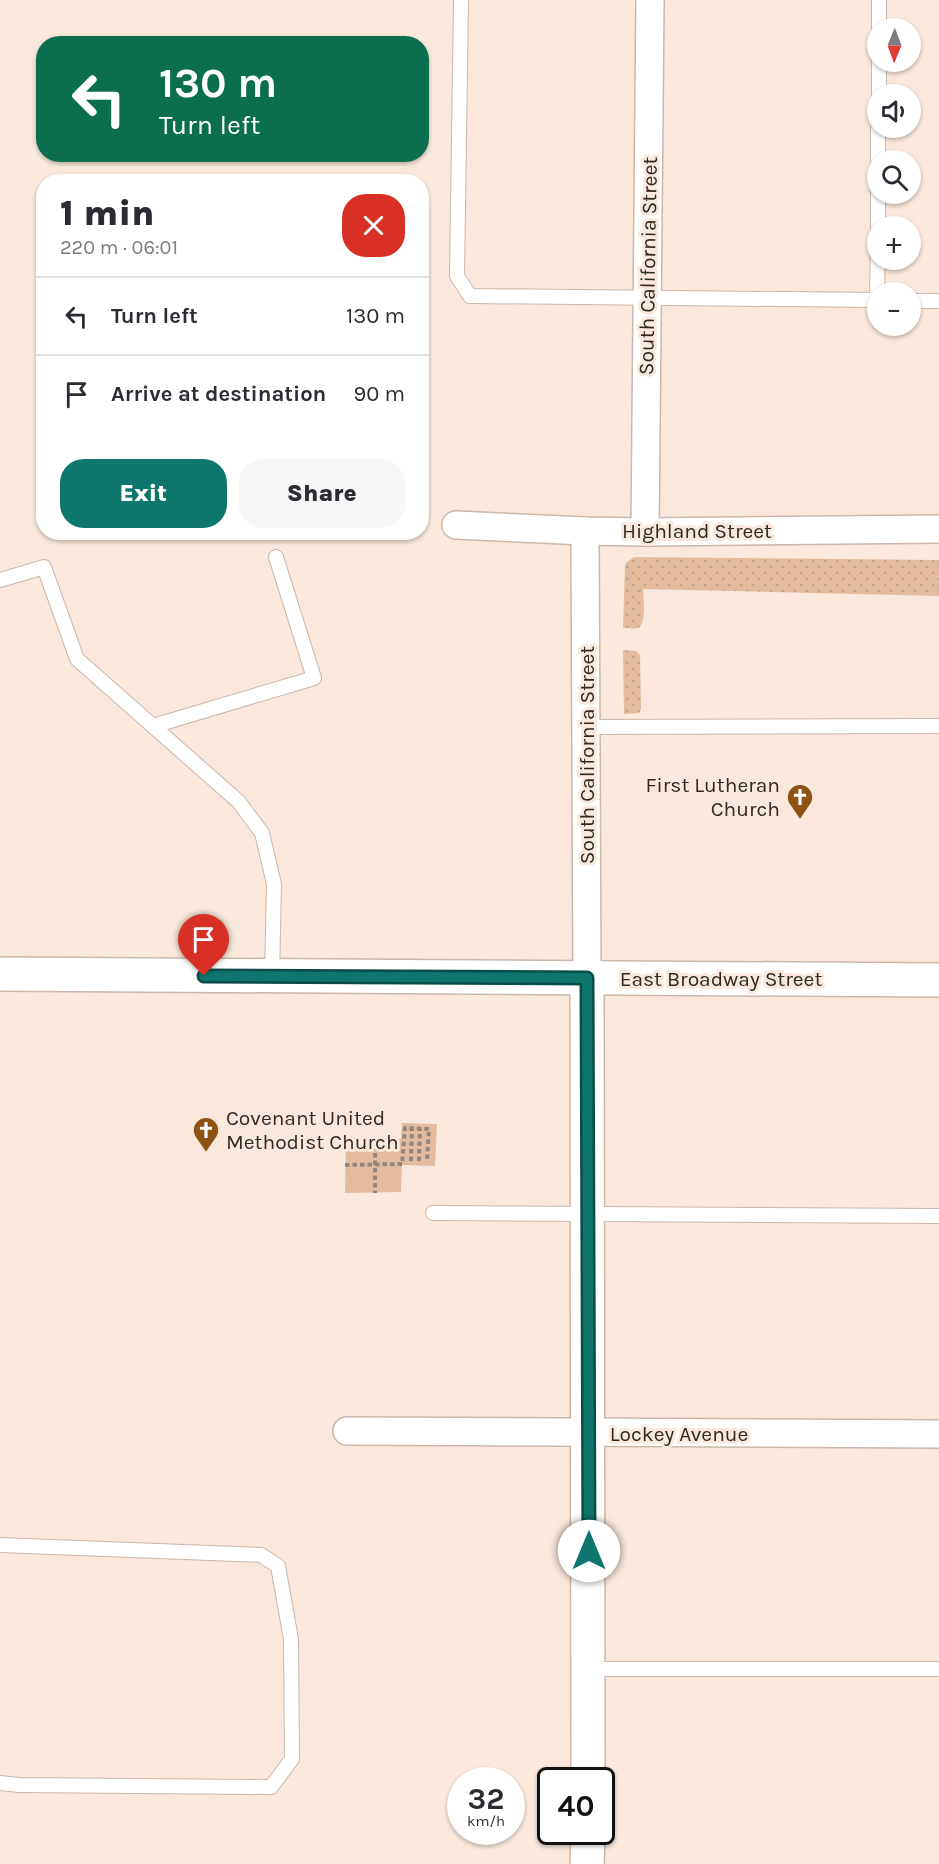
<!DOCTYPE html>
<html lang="en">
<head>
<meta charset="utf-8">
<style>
  body { margin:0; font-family:Karla,sans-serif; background:#f7f7f7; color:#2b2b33; height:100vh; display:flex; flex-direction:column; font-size:22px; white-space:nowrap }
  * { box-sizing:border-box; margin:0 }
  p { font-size:20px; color:#7c7c81 }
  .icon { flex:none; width:33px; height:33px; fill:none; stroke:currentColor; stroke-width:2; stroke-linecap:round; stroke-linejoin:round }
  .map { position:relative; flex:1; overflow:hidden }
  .drawer { position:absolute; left:36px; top:174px; width:393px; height:366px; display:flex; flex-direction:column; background:#fff; border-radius:24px; box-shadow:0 2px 4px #0004 }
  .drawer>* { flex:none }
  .banner { position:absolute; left:36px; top:36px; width:393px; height:126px; border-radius:24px; box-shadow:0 2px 4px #0004; background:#0b6e4f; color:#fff; overflow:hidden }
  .needle { width:39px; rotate:181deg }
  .fabs { position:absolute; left:867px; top:18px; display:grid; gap:12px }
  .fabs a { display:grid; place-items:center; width:54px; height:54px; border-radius:50%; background:#fff; box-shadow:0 2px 4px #0004; font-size:30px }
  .speed { position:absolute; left:447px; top:1767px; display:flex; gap:12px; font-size:30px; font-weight:700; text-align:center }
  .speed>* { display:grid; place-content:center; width:78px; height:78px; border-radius:50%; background:#fff; box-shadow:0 2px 4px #0004; line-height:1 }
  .speed small { font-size:15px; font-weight:400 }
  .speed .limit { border:3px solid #111; border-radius:9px; background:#fff; color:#111 }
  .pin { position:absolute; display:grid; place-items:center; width:51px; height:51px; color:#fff; margin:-62px -26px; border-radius:50% 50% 50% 0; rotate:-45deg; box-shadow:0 0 6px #0007 }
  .pin .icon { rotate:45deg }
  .me { position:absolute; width:66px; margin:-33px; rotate:0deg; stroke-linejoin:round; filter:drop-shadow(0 0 4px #0008) }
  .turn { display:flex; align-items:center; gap:21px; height:126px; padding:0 24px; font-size:27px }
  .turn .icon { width:78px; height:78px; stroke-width:2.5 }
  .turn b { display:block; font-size:42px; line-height:51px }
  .round { display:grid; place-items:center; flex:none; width:63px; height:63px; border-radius:24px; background:#f7f7f7 }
  .summary { display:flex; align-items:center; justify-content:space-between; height:102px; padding:0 24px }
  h1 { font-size:36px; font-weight:800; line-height:45px }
  .primary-button { display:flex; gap:12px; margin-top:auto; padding:12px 24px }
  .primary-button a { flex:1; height:69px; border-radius:24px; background:#0f766e; color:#fff; font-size:24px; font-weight:800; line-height:69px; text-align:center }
  .primary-button a+a { background:#f7f7f7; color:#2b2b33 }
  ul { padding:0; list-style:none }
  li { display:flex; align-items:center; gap:18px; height:78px; padding:0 24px; border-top:2px solid #e1e1e2 }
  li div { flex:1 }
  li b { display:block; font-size:22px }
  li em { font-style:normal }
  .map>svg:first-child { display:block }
</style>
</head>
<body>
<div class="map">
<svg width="939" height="1864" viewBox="0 0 939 1864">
  <defs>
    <pattern id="grass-dots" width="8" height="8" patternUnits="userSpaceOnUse" patternTransform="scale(1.5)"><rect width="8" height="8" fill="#e4bc9d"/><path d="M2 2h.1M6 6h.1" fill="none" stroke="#c4a287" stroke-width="1.8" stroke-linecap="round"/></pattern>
  </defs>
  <rect width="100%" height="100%" fill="#f9e8db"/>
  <!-- grass -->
  <g fill="url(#grass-dots)">
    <path d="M634,557L939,560V596L643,589C643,597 647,624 638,628C635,629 627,628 623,628L625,567L626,563Z"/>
    <path d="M623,650L636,651L640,655L641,709L639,713L624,714Z"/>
  </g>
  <!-- garden -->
  <path fill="#e4bc9d" d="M402,1123L437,1124L435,1166L402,1165L401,1192L345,1193L346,1137L401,1139Z"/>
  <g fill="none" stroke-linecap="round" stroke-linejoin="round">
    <!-- lane casing -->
    <g stroke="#c9b8ab" stroke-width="16">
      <g id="lane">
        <path d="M461,0L457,276L470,296L878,300"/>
        <path d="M879,28V0"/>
        <path d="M879,94V62"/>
        <path d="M878,160V128"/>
        <path d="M878,226V194"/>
        <path d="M877,300L878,233"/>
        <path d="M910,301H939"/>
        <path d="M0,580L44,567L77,659L239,802L262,833L274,884L272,976"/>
        <path d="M153,726L314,678L276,557"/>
        <path d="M587,727L939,726"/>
        <path d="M433,1213L939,1216"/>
        <path d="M0,1545L261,1555L278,1566L291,1639L292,1759L271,1787L19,1785L0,1783"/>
        <path d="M589,1669H939"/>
      </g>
    </g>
    <!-- street casing -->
    <g stroke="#c9b8ab" stroke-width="30">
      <g id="street">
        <path d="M456,525L585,531L645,532L939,529"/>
        <path d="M585,531L587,978"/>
        <path d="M645,532L650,0"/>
        <path d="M347,1431L939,1434"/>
      </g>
    </g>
    <!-- secondary casing -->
    <g stroke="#c9b8ab" stroke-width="36">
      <g id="secondary">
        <path d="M0,974L939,980"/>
        <path d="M587,978L588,1780"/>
        <path d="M587,1864L588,1832"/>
      </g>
    </g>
    <!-- path -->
    <g stroke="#92867e" stroke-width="4" stroke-dasharray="4.5 3" stroke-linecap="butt">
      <path d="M375,1138V1193"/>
      <path d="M411,1161L412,1129"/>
      <path d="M419,1161L420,1129"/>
      <path d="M345,1165L402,1164L405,1128L429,1129L427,1160"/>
    </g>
    <!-- lane -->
    <use href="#lane" stroke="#fff" stroke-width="14"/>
    <!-- street -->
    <use href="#street" stroke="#fff" stroke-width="27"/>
    <!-- secondary -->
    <use href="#secondary" stroke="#fff" stroke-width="33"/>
  </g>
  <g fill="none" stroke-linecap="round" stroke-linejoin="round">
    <!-- route casing -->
    <g stroke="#0a4d48" stroke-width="15">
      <path id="route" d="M204,976L587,978L589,1551"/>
    </g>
    <!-- route -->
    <use href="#route" stroke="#0f766e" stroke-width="10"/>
  </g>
  <!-- icons -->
  <defs>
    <g id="church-pin" transform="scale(1.35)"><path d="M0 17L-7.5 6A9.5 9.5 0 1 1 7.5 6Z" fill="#8e5212" stroke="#f9e8db"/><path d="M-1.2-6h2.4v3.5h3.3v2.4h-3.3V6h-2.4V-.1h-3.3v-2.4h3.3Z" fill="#fff"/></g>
  </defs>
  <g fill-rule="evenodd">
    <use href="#church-pin" x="800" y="797"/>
    <use href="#church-pin" x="206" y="1130"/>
  </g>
  <g text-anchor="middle" stroke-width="6" stroke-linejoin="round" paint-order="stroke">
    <!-- street labels -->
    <g font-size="21" fill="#302924" stroke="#f9e8db">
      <text transform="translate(648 266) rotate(-89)" y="7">South California Street</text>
      <text x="697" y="538">Highland Street</text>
      <text transform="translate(587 755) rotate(-90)" y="7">South California Street</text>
      <text x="721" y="986">East Broadway Street</text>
      <text x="679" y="1441">Lockey Avenue</text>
    </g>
    <!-- poi labels -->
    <g font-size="21" fill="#302924" stroke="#f9e8db" text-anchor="end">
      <text x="780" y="792">First Lutheran<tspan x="780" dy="24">Church</tspan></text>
      <text x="226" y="1125" text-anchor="start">Covenant United<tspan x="226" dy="24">Methodist Church</tspan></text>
    </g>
  </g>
</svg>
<div class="fabs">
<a><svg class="needle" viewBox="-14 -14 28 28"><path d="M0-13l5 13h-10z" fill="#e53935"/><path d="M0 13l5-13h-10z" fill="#7c7c81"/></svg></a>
<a><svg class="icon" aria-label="sound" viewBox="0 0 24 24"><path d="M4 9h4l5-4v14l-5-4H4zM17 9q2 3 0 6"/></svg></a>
<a><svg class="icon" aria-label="search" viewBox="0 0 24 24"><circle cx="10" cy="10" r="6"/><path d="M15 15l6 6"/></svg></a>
<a>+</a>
<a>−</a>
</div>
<div class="speed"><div>32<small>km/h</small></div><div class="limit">40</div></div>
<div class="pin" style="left:204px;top:976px;background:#d93025"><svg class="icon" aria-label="arrive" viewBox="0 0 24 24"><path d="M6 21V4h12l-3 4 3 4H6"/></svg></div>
<svg class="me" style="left:589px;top:1551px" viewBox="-20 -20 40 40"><circle r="19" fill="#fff"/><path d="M0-13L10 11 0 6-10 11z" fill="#0f766e"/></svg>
<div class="banner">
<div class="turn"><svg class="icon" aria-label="left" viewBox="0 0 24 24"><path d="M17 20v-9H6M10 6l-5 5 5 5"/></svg><div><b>130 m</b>Turn left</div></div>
</div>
<section class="drawer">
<div class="summary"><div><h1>1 min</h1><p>220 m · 06:01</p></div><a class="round" style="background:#d93025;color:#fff"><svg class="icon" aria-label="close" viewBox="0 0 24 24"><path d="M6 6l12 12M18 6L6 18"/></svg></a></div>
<ul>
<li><svg class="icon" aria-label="left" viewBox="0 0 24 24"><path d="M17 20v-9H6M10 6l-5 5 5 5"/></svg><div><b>Turn left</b></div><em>130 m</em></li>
<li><svg class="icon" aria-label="arrive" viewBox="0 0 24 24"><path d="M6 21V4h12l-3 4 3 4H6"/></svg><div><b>Arrive at destination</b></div><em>90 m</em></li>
</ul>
<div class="primary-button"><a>Exit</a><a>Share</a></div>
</section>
</div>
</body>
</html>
